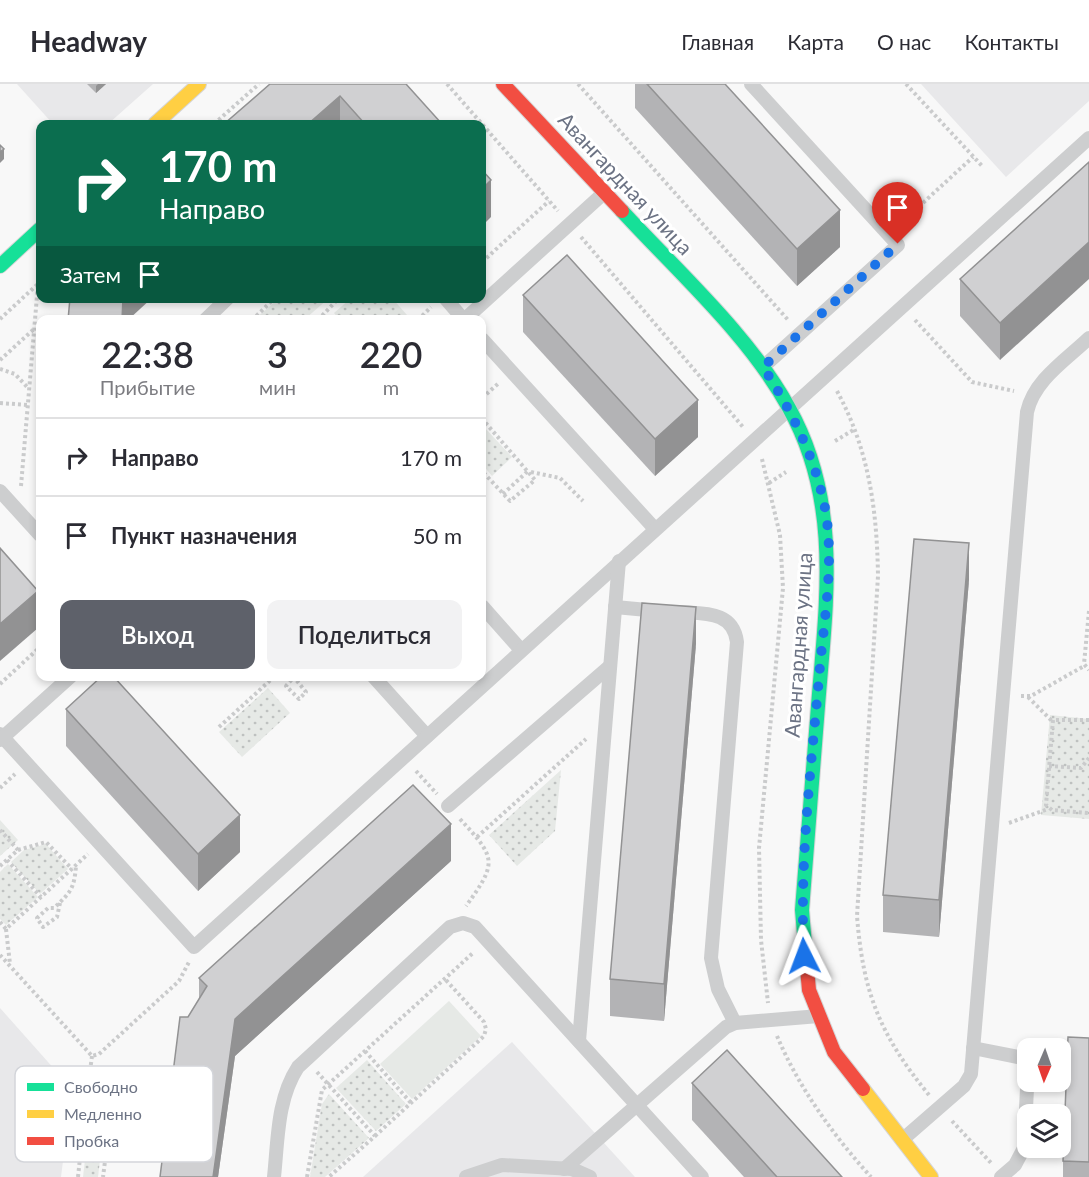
<!DOCTYPE html>
<html lang="ru">
<head>
<meta charset="utf-8">
<style>
  body { margin:0; font-family:Lato,sans-serif; background:#f2f2f3; color:#2b2b33; height:100vh; display:flex; flex-direction:column; font-size:22px; white-space:nowrap }
  * { box-sizing:border-box; margin:0 }
  p { font-size:20px; color:#7c7c81 }
  .icon { flex:none; width:33px; height:33px; fill:none; stroke:currentColor; stroke-width:2; stroke-linecap:round; stroke-linejoin:round }
  .map { position:relative; flex:1; overflow:hidden }
  .drawer { position:absolute; left:36px; top:231px; width:450px; height:366px; display:flex; flex-direction:column; background:#fff; border-radius:12px; box-shadow:0 3px 9px #0003 }
  .drawer>* { flex:none }
  .hud { position:absolute; left:36px; top:36px; width:450px; height:183px; border-radius:12px; box-shadow:0 3px 9px #0003; background:#0b6e4f; color:#fff; overflow:hidden }
  .needle { width:39px; rotate:182deg }
  .buttons { position:absolute; left:1017px; top:954px; display:grid; gap:12px }
  .buttons a { display:grid; place-items:center; width:54px; height:54px; border-radius:12px; background:#fff; box-shadow:0 3px 9px #0003; font-size:30px }
  .pin { position:absolute; display:grid; place-items:center; width:51px; height:51px; color:#fff; margin:-62px -26px; border-radius:50% 50% 50% 0; rotate:-45deg; box-shadow:0 0 6px #0007 }
  .pin .icon { rotate:45deg }
  .me { position:absolute; width:66px; margin:-33px; rotate:357deg; stroke-linejoin:round; filter:drop-shadow(0 0 4px #0008) }
  .turn { display:flex; align-items:center; gap:21px; height:126px; padding:0 24px; font-size:27px }
  .turn .icon { width:78px; height:78px; stroke-width:2.5 }
  .turn b { display:block; font-size:42px; line-height:51px }
  .then { display:flex; align-items:center; height:57px; padding:0 24px; background:#0003; gap:12px; font-size:22px }
  .eta { display:flex; justify-content:space-evenly; align-items:center; height:102px; text-align:center }
  .eta b { font-size:36px; font-weight:600; line-height:42px }
  .primary-button { display:flex; gap:12px; margin-top:auto; padding:12px 24px }
  .primary-button a { flex:1; height:69px; border-radius:12px; background:#5e616a; color:#fff; font-size:24px; font-weight:600; line-height:69px; text-align:center }
  .primary-button a+a { background:#f2f2f3; color:#2b2b33 }
  ul { padding:0; list-style:none }
  li { display:flex; align-items:center; gap:18px; height:78px; padding:0 24px; border-top:2px solid #e1e1e2 }
  li div { flex:1 }
  li b { display:block; font-size:22px }
  li em { font-style:normal }
  header { display:flex; align-items:center; gap:36px; box-sizing:border-box; height:84px; padding:0 30px; background:#fff; border-bottom:2px solid #e1e1e2 }
  header strong { font-size:28px }
  nav { display:flex; gap:33px; margin-inline-start:auto; font-size:21px }
  .map>svg:first-child { display:block }
</style>
</head>
<body>
<header>
<strong>Headway</strong>
<nav><a>Главная</a><a>Карта</a><a>О нас</a><a>Контакты</a></nav>
</header>
<div class="map">
<svg width="1089" height="1093" viewBox="0 0 1089 1093">
  <defs>
    <pattern id="grass-dots" width="8" height="8" patternUnits="userSpaceOnUse" patternTransform="scale(1.5)"><rect width="8" height="8" fill="#e6e9e6"/><path d="M2 2h.1M6 6h.1" fill="none" stroke="#bec1c0" stroke-width="1.8" stroke-linecap="round"/></pattern>
  </defs>
  <rect width="100%" height="100%" fill="#f8f8f8"/>
  <!-- built -->
  <g fill="#e8e8ea">
    <path d="M17,0H153L108,40H53Z"/>
    <path d="M921,0H1089V17L1006,93Z"/>
    <path d="M0,924L72,1005L61,1093H0Z"/>
    <path d="M512,958L635,1093H363Z"/>
  </g>
  <!-- grass -->
  <g fill="url(#grass-dots)">
    <path d="M392,214L407,231L402,235H339L334,229L350,215Z"/>
    <path d="M278,215V214L328,215L305,235H255Z"/>
    <path d="M484,343L512,373L492,392L482,380V345Z"/>
    <path d="M268,604L290,629L242,673L219,648Z"/>
    <path d="M1050,631L1089,635V735L1041,731Z"/>
    <path d="M561,686L555,747L517,782L489,751Z"/>
    <path d="M0,736L18,756L0,772Z"/>
    <path d="M46,760L68,785L40,810L11,778L24,766Z"/>
    <path d="M8,780L38,813L6,841L0,835V788Z"/>
    <path d="M367,976L406,1020L376,1047L336,1004Z"/>
    <path d="M329,1010L369,1054L325,1093H310L322,1020Z"/>
    <path d="M90,1033L105,1034L98,1093H83Z"/>
  </g>
  <!-- pitch -->
  <path fill="#e6e9e6" d="M449,917L481,952L412,1015L380,980Z"/>
  <g fill="none" stroke-linecap="round" stroke-linejoin="round">
    <!-- fast casing -->
    <g stroke="#d5d5d6" stroke-width="16">
      <g id="fast">
        <path d="M622,127C678,188 749,251 789,324C842,419 826,519 818,622C813,690 807,758 802,826L806,873"/>
        <path d="M0,182L40,145"/>
      </g>
    </g>
    <!-- slow casing -->
    <g stroke="#d5d5d6" stroke-width="16">
      <g id="slow">
        <path d="M155,40L199,0"/>
        <path d="M863,1005L931,1093"/>
      </g>
    </g>
    <!-- jam casing -->
    <g stroke="#d5d5d6" stroke-width="16">
      <g id="jam">
        <path d="M503,0L622,127"/>
        <path d="M806,873L809,906L834,968L863,1005"/>
      </g>
    </g>
    <!-- path -->
    <g stroke="#cacbcc" stroke-width="4" stroke-dasharray="3 3" stroke-linecap="butt">
      <path d="M447,0L558,127"/>
      <path d="M578,0L789,237"/>
      <path d="M906,0L983,83"/>
      <path d="M214,40L259,0"/>
      <path d="M901,139L973,73"/>
      <path d="M581,153L743,343"/>
      <path d="M482,178L549,117"/>
      <path d="M0,235L40,198"/>
      <path d="M252,236L275,214"/>
      <path d="M318,236L339,214"/>
      <path d="M418,236L431,223"/>
      <path d="M915,236L972,298L1014,307"/>
      <path d="M0,276L34,245"/>
      <path d="M0,285L15,290L29,305"/>
      <path d="M837,307C869,366 877,426 878,492L857,832C863,909 880,951 929,1011"/>
      <path d="M482,314L499,299"/>
      <path d="M0,319L28,321"/>
      <path d="M482,340L484,337L535,396L510,417L482,387"/>
      <path d="M835,357L855,345"/>
      <path d="M762,375L780,451L783,504L759,764L761,856L768,919"/>
      <path d="M531,388L560,394L583,417"/>
      <path d="M769,399L786,388"/>
      <path d="M21,402L38,200"/>
      <path d="M503,410L529,386"/>
      <path d="M1089,527L1084,580L1089,586"/>
      <path d="M293,592L306,608L299,615L286,602L293,594"/>
      <path d="M0,600L40,563"/>
      <path d="M1021,612H1031L1084,582"/>
      <path d="M1028,613L1053,638"/>
      <path d="M1089,636H1053L1046,721L1052,726L1089,729"/>
      <path d="M219,643L275,592"/>
      <path d="M1049,682L1081,684L1089,674"/>
      <path d="M416,687L437,710"/>
      <path d="M0,704L15,690"/>
      <path d="M460,735C496,774 498,778 466,822"/>
      <path d="M1009,739L1048,725"/>
      <path d="M0,746L18,766L0,782"/>
      <path d="M477,753L586,655"/>
      <path d="M18,766L46,758L72,785"/>
      <path d="M7,776L41,813"/>
      <path d="M60,819L57,833L43,843L37,834L48,824H54C71,808 74,805 76,782"/>
      <path d="M0,838L6,845L88,770"/>
      <path d="M6,845L10,880"/>
      <path d="M0,871L92,972L99,970L179,897L189,878"/>
      <path d="M777,952C799,1004 833,1051 871,1093"/>
      <path d="M365,967L411,1019"/>
      <path d="M92,972L86,1017L107,1021L111,1030L103,1093"/>
      <path d="M317,988L375,1052L329,1093"/>
      <path d="M952,1037L992,1080"/>
      <path d="M375,1052L484,952L486,945L484,938L445,895"/>
      <path d="M78,1093L86,1017"/>
      <path d="M307,1093L322,1006L473,869"/>
    </g>
    <!-- lane -->
    <g stroke="#cdcecf" stroke-width="14">
      <path d="M751,0L898,161L763,283"/>
      <path d="M445,214L464,236"/>
      <path d="M205,236L228,214"/>
      <path d="M464,236L605,108"/>
      <path d="M482,255L655,445"/>
      <path d="M0,407L40,451"/>
      <path d="M482,522L521,566"/>
      <path d="M615,523L658,527"/>
      <path d="M677,528C703,530 733,526 737,558L711,874L718,905L735,939"/>
      <path d="M373,592L427,652"/>
      <path d="M0,650L194,863L1089,54"/>
      <path d="M0,656L71,592"/>
      <path d="M448,722L610,582"/>
      <path d="M579,957L619,477"/>
      <path d="M973,964L1028,975"/>
      <path d="M1044,964H1089"/>
      <path d="M902,1056L964,1002L971,990L1027,328C1034,296 1066,276 1089,254"/>
      <path d="M564,1085L726,943L735,939L819,932"/>
      <path d="M274,1093C278,1056 277,1015 298,983L450,843L463,839L475,843L702,1093"/>
      <path d="M466,1093L502,1081L572,1085L590,1093"/>
      <path d="M1001,1093L1015,1081L1024,1064L1028,985"/>
    </g>
    <!-- fast -->
    <use href="#fast" stroke="#16e098" stroke-width="14"/>
    <!-- slow -->
    <use href="#slow" stroke="#ffcf43" stroke-width="14"/>
    <!-- jam -->
    <use href="#jam" stroke="#f24e42" stroke-width="14"/>
  </g>
  <!-- wall -->
  <g fill="#b3b3b5">
    <path d="M87,0H106L96,9Z"/>
    <path d="M270,0H406L442,40H224Z"/>
    <path d="M635,0H725L840,163L797,202L635,24Z"/>
    <path d="M1089,78L1000,276L960,232V195Z"/>
    <path d="M523,211L698,353L655,392L523,248Z"/>
    <path d="M969,496L939,853L883,848V811Z"/>
    <path d="M696,560L664,937L610,932V895Z"/>
    <path d="M66,625L240,768L198,807L66,662Z"/>
    <path d="M451,777L235,972L218,1093H160L188,933L199,915V894Z"/>
    <path d="M1089,954V1093H1063V1077Z"/>
    <path d="M692,999L842,1093H744L692,1036Z"/>
  </g>
  <!-- shaded-wall -->
  <g fill="#929293">
    <path d="M98,0H106L96,9V2Z"/>
    <path d="M340,12V40H308Z"/>
    <path d="M4,65V75L0,79V68Z"/>
    <path d="M491,96V133L482,142V105Z"/>
    <path d="M840,126V163L797,202V165Z"/>
    <path d="M1089,158V195L1000,276V239Z"/>
    <path d="M123,214H152L128,236H122Z"/>
    <path d="M698,316V353L655,392V355Z"/>
    <path d="M969,459V496L939,853V816Z"/>
    <path d="M38,507V544L0,577V540Z"/>
    <path d="M696,523V560L664,937V900Z"/>
    <path d="M240,731V768L198,807V770Z"/>
    <path d="M451,740V777L235,972L218,1093H213L235,935Z"/>
  </g>
  <!-- building -->
  <g fill="#d0d0d2" stroke="#929293" stroke-width="1.5">
    <path d="M270,0H406L442,40H365L340,12L308,40H224Z"/>
    <path d="M647,0H725L840,126L797,165Z"/>
    <path d="M0,61L4,65L0,68Z"/>
    <path d="M1089,78V158L1000,239L960,195Z"/>
    <path d="M482,86L491,96L482,105Z"/>
    <path d="M567,171L698,316L655,355L523,211Z"/>
    <path d="M70,214H123L122,236H68Z"/>
    <path d="M914,455L969,459L939,816L883,811Z"/>
    <path d="M0,464L38,507L0,540Z"/>
    <path d="M642,519L696,523L664,900L610,895Z"/>
    <path d="M102,592H113L240,731L198,770L66,625Z"/>
    <path d="M413,701L451,740L235,935L213,1093H160L180,933H188L207,902L199,894Z"/>
    <path d="M1068,953L1089,954V1078L1063,1077Z"/>
    <path d="M727,966L842,1093H777L692,999Z"/>
  </g>
  <g fill="none" stroke-linecap="round" stroke-linejoin="round">
    <!-- route -->
    <path stroke="#1a73e8" stroke-width="10" stroke-dasharray="0 18" d="M804,872C799,775 812,678 820,582C825,529 835,472 824,419C813,369 791,326 763,283L898,160"/>
  </g>
  <g text-anchor="middle" stroke-width="6" stroke-linejoin="round" paint-order="stroke">
    <!-- street labels -->
    <g font-size="21" fill="#6c7384" stroke="#fff">
      <text transform="translate(625 100) rotate(47)" y="7">Авангардная улица</text>
      <text transform="translate(799 561) rotate(-86)" y="7">Авангардная улица</text>
    </g>
  </g>
  <!-- legend -->
  <rect x="15" y="982" width="198" height="96" rx="9" fill="#fff" stroke="#d3d5da" stroke-width="1.5"/>
  <rect x="27" y="999" width="27" height="8" fill="#16e098"/>
  <rect x="27" y="1026" width="27" height="8" fill="#ffcf43"/>
  <rect x="27" y="1053" width="27" height="8" fill="#f24e42"/>
  <g font-size="16" fill="#6c7384">
    <text x="64" y="1009">Свободно</text>
    <text x="64" y="1036">Медленно</text>
    <text x="64" y="1063">Пробка</text>
  </g>
</svg>
<div class="buttons">
<a><svg class="needle" viewBox="-14 -14 28 28"><path d="M0-13l5 13h-10z" fill="#e53935"/><path d="M0 13l5-13h-10z" fill="#7c7c81"/></svg></a>
<a><svg class="icon" aria-label="layers" viewBox="0 0 24 24"><path d="M12 4l9 5-9 5-9-5zM3 14l9 5 9-5"/></svg></a>
</div>
<div class="pin" style="left:898px;top:160px;background:#d93025"><svg class="icon" aria-label="arrive" viewBox="0 0 24 24"><path d="M6 21V4h12l-3 4 3 4H6"/></svg></div>
<svg class="me" style="left:804px;top:872px" viewBox="-20 -20 40 40"><path d="M0-17L14 15 0 8-14 15z" fill="#1a73e8" stroke="#fff" stroke-width="4"/></svg>
<div class="hud">
<div class="turn"><svg class="icon" aria-label="right" viewBox="0 0 24 24"><path d="M7 20v-9h11M14 6l5 5-5 5"/></svg><div><b>170 m</b>Направо</div></div>
<div class="then">Затем<svg class="icon" aria-label="arrive" viewBox="0 0 24 24"><path d="M6 21V4h12l-3 4 3 4H6"/></svg></div>
</div>
<section class="drawer">
<div class="eta">
<div><b>22:38</b><p>Прибытие</p></div>
<div><b>3</b><p>мин</p></div>
<div><b>220</b><p>m</p></div>
</div>
<ul>
<li><svg class="icon" aria-label="right" viewBox="0 0 24 24"><path d="M7 20v-9h11M14 6l5 5-5 5"/></svg><div><b>Направо</b></div><em>170 m</em></li>
<li><svg class="icon" aria-label="arrive" viewBox="0 0 24 24"><path d="M6 21V4h12l-3 4 3 4H6"/></svg><div><b>Пункт назначения</b></div><em>50 m</em></li>
</ul>
<div class="primary-button"><a>Выход</a><a>Поделиться</a></div>
</section>
</div>
</body>
</html>
